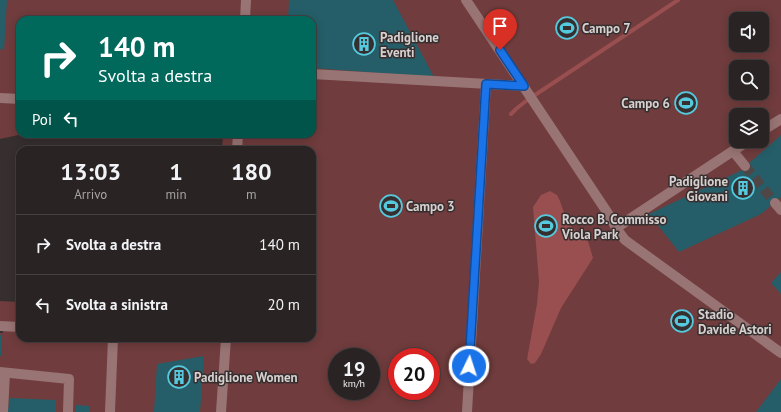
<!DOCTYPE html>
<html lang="it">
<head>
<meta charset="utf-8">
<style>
  body { margin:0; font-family:"PT Sans",sans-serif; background:#352f30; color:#f1f3f6; height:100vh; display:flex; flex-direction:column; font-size:15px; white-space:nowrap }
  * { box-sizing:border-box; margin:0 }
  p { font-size:13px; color:#a5a4a6 }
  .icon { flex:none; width:22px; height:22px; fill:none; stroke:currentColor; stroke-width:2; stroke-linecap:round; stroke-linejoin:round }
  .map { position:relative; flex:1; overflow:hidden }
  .drawer { position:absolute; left:16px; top:146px; width:300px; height:196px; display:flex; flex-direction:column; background:#292323; border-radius:12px; box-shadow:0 2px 10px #0003,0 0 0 1px #454041 }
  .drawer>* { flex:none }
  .banner { position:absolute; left:16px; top:16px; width:300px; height:122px; border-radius:12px; box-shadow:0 2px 10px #0003,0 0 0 1px #454041; background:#00695c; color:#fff; overflow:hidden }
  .tools { position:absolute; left:729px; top:12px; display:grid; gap:8px }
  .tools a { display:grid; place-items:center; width:40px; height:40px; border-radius:8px; background:#292323; box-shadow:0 2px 10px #0003,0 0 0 1px #454041; font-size:20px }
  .speed { position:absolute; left:328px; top:348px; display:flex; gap:8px; font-size:20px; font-weight:700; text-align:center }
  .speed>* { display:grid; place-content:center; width:52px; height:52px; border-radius:50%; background:#292323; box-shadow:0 2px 10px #0003,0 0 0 1px #454041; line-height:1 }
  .speed small { font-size:10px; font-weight:400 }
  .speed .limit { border:6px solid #d22; background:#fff; color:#111 }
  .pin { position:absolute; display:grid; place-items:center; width:34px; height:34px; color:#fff; margin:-41px -17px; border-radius:50% 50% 50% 0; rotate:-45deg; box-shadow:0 0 4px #0007 }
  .pin .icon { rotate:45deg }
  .me { position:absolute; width:44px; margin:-22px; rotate:4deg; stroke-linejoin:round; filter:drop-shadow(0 0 3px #0008) }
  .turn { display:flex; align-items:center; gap:14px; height:84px; padding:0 16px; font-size:18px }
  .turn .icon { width:52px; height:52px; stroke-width:2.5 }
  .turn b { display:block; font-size:28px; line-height:34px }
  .then { display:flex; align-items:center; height:38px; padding:0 16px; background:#0003; gap:8px; font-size:15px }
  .eta { display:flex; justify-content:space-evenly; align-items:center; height:68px; text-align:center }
  .eta b { font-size:24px; font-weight:800; line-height:28px }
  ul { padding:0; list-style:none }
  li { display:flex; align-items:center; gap:12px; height:60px; padding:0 16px; border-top:1px solid #454041 }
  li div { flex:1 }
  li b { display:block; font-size:15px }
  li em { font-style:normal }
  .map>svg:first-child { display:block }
</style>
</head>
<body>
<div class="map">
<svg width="781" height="412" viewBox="0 0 781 412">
  <rect width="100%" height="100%" fill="#372f2f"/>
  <!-- green -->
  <path fill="#703c3d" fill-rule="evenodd" d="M0,0H781V412H0V333H3V322L0,321V301L20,302V338H312V150H222L223,134H312V20H20V134H23L0,139ZM736,19H762V45H736ZM736,67H762V93H736ZM736,115H762V141H736ZM337,357H371V391H337ZM397,357H431V391H397Z"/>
  <!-- water -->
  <path fill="#994e4f" d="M550,191L557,195L560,201L568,224L588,241L593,258L561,308L541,354L535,363L531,364L527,359L537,304L539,282L533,207L541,195Z"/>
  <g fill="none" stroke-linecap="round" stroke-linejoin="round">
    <!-- stream -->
    <g stroke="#994e4f" stroke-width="4">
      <path d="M535,95L678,0"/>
      <path d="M511,114L516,109L526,101"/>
    </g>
  </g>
  <!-- building -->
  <g fill="#255e68">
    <path d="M0,0H7L4,50L0,49Z"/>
    <path d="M289,0H393L434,77L312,68V20H288Z"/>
    <path d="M781,135V197L761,214L679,252L649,214L740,171Z"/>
    <path d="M781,272V294L771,283Z"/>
    <path d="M0,335H2L1,356H0Z"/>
    <path d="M204,356L200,412H154L157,364Z"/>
    <path d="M473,375H483L482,382H472Z"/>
    <path d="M781,379V412H756Z"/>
    <path d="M9,398L56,400V412H8Z"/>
    <path d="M76,405L89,406V412H76Z"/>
  </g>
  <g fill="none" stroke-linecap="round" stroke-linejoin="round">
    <!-- minor-tunnel -->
    <path stroke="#4f4747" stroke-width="10" stroke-dasharray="10 5" stroke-linecap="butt" d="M745,166L775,203"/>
    <!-- minor -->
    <g stroke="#987474" stroke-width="10">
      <path d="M466,0L609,215L616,228L625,240L781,353"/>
      <path d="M245,20L246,0"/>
      <path d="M312,74L524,86"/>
      <path d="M0,98L20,99"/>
      <path d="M762,131L781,119"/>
      <path d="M237,150L238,134"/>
      <path d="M733,151L745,166"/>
      <path d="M775,203L781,210"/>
      <path d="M616,228L748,141"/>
      <path d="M0,326L20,327"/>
      <path d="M0,372L69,379L68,412"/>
      <path d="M3,412L5,373"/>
      <path d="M110,412L113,338"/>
      <path d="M221,412L226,338"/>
      <path d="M467,412L486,84"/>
    </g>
  </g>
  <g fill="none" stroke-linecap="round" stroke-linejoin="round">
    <!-- route casing -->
    <g stroke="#114b97" stroke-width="10">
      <path id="route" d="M469,366L486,84L524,86L500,50"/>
    </g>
    <!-- route -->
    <use href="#route" stroke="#1a73e8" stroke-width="7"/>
  </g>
  <!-- icons -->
  <defs>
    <g id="stadium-ring" transform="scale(1.15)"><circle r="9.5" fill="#372f2f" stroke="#55cadf" stroke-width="1.5"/><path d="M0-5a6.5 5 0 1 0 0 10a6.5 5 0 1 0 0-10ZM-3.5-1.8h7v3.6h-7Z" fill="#55cadf"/></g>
    <g id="building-ring" transform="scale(1.15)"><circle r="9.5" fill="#372f2f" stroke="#55cadf" stroke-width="1.5"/><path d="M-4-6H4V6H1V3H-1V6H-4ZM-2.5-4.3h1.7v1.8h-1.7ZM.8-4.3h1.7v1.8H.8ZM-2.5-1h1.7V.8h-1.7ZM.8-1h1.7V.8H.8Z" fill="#55cadf"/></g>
  </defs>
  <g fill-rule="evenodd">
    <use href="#stadium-ring" x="567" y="28"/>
    <use href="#building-ring" x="364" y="44"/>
    <use href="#stadium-ring" x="686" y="103"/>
    <use href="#building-ring" x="743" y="188"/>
    <use href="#stadium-ring" x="391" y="206"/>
    <use href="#stadium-ring" x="546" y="226"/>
    <use href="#stadium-ring" x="682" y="321"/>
    <use href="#building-ring" x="179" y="377"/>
  </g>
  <g text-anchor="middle" stroke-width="3" stroke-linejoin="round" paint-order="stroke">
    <!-- poi labels -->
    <g font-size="13" font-weight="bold" fill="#d6d1d0" stroke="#372f2f" text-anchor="start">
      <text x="582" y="33">Campo 7</text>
      <text x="380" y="42">Padiglione<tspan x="380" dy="15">Eventi</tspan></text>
      <text x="670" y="108" text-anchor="end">Campo 6</text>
      <text x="728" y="186" text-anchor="end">Padiglione<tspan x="728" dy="15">Giovani</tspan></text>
      <text x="406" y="211">Campo 3</text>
      <text x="562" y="224">Rocco B. Commisso<tspan x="562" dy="15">Viola Park</tspan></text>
      <text x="698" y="319">Stadio<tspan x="698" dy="15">Davide Astori</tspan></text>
      <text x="194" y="382">Padiglione Women</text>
    </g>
  </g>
</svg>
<div class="tools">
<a><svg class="icon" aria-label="sound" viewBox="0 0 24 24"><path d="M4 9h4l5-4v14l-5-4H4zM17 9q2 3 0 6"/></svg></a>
<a><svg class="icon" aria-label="search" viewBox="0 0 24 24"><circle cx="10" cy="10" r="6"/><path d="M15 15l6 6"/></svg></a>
<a><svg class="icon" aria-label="layers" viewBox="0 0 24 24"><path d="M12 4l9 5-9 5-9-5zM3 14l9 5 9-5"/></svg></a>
</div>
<div class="speed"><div>19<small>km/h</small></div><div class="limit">20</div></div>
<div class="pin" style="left:500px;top:50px;background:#d93025"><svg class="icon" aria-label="arrive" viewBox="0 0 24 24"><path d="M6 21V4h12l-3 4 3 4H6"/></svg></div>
<svg class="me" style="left:469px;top:366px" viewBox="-20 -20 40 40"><circle r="17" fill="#1a73e8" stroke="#fff" stroke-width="3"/><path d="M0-11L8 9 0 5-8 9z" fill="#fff"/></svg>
<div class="banner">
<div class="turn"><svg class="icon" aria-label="right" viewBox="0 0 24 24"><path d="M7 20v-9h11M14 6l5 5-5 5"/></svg><div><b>140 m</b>Svolta a destra</div></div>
<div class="then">Poi<svg class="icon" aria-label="left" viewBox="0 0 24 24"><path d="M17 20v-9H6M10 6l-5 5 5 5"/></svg></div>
</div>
<section class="drawer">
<div class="eta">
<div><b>13:03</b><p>Arrivo</p></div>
<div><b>1</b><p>min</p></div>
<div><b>180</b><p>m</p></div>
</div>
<ul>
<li><svg class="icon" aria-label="right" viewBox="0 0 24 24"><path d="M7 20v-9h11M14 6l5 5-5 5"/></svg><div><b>Svolta a destra</b></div><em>140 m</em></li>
<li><svg class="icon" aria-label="left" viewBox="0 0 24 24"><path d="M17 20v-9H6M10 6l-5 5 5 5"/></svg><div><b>Svolta a sinistra</b></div><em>20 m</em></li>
</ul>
</section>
</div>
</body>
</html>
